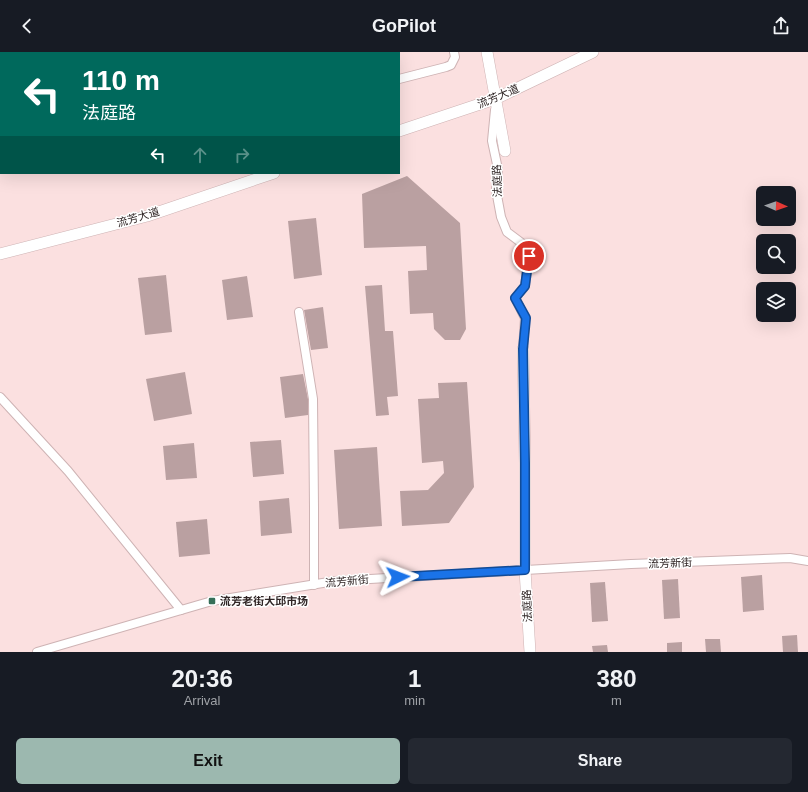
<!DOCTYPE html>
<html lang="en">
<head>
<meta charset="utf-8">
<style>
  body { margin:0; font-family:Helvetica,"Noto Sans SC",sans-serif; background:#242831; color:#f1f3f6; height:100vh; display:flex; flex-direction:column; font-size:15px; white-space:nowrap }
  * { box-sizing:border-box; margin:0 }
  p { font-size:13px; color:#9ea1a6 }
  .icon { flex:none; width:22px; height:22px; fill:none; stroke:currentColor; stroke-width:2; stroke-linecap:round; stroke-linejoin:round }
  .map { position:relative; height:600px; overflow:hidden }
  .panel { display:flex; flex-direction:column; background:#171b24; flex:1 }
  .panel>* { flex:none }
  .hud { position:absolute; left:0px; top:0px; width:400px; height:122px; box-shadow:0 4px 16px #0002; background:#00695c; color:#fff; overflow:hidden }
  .needle { width:26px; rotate:92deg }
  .controls { position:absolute; left:756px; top:134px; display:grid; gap:8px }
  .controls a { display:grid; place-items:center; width:40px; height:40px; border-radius:6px; background:#171b24; box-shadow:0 4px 16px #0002; font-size:20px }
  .pin { position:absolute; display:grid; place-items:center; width:34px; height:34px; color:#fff; margin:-17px; border:2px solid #fff; border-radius:50%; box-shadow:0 1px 4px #0007 }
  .me { position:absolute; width:44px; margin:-22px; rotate:87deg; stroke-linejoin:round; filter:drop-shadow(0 0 3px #0008) }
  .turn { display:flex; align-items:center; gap:14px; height:84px; padding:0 16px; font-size:18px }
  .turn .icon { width:52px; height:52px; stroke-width:2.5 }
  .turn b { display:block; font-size:28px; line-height:34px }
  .lanes { display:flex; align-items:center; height:38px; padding:0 16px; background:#0003; justify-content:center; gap:20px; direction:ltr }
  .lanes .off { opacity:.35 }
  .eta { display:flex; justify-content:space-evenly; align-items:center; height:68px; text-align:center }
  .eta b { font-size:24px; font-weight:800; line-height:28px }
  .primary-button { display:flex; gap:8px; margin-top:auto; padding:8px 16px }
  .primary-button a { flex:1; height:46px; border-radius:6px; background:#9cb8af; color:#111; font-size:16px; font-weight:800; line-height:46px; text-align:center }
  .primary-button a+a { background:#242831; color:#f1f3f6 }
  header { display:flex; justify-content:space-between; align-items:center; height:52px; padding:0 16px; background:#171b24; font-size:18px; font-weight:800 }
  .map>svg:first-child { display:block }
</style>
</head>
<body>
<header><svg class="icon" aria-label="back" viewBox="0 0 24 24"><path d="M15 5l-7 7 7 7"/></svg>GoPilot<svg class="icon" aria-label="share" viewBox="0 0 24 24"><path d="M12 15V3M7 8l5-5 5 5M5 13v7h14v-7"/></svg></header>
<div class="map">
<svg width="808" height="600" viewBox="0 0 808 600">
  <rect width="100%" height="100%" fill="#fbe0e0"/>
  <!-- building -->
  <g fill="#baa0a1">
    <path d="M407,124L460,171L466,277L460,288H445L434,277L433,261L410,262L408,219L427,218L426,194L364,196L362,142Z"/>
    <path d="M316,166L322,223L294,227L288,169Z"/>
    <path d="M166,223L172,280L145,283L138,226Z"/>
    <path d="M247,224L253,265L227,268L222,228Z"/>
    <path d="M382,233L385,279H393L398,344L387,345L389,363L376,364L365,234Z"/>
    <path d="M323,255L328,296L311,298L304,258Z"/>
    <path d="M185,320L192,362L154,369L146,327Z"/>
    <path d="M303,322L308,347V363L285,366L280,325Z"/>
    <path d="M467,330L474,435L449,471L402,474L400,439L428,438L444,421L443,409L422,411L418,347L439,346L438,331Z"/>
    <path d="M281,388L284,422L253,425L250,390Z"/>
    <path d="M194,391L197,426L166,428L163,394Z"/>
    <path d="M377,395L382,474L339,477L334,398Z"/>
    <path d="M289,446L292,481L261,484L259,449Z"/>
    <path d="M207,467L210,502L179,505L176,470Z"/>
    <path d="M762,523L764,558L743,560L741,525Z"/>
    <path d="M678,527L680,566L664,567L662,528Z"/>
    <path d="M605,530L608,569L592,570L590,531Z"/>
    <path d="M797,583L798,600H783L782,584Z"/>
    <path d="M705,587H720L721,600H706Z"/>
    <path d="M682,590V600H667V591Z"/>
    <path d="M607,593L608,600H593L592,594Z"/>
  </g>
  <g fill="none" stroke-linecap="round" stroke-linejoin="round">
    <!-- minor casing -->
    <g stroke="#ceb3b4" stroke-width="10">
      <g id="minor">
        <path d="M205,0L206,1"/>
        <path d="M0,17L1,18"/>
        <path d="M399,27L446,15L451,13L455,5L454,0"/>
        <path d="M495,58L492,89L498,117L496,138L501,165L507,180L527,195L529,204L525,234L515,246L525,266L523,297"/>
        <path d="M299,260L313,347L314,456V533"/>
        <path d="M0,345L68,419L181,558"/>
        <path d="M37,600L212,549L335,529L631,512L790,506L808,509"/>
      </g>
    </g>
    <!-- major casing -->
    <g stroke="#ceb3b4" stroke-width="12">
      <g id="major">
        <path d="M487,0L505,99"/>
        <path d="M399,79L495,47L593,0"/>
        <path d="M0,202L147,164L274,121"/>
        <path d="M523,297L525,411V518L530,600"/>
      </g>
    </g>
    <!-- minor -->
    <use href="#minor" stroke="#fff" stroke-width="8"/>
    <!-- major -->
    <use href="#major" stroke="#fff" stroke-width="11"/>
  </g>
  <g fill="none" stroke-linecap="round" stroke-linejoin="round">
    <!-- route casing -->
    <g stroke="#114b97" stroke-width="10">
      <path id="route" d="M398,525L525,518V411L523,297L526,266L515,246L525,234L529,204"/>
    </g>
    <!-- route -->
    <use href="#route" stroke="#1a73e8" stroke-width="7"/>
  </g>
  <!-- markers -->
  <rect fill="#356f58" stroke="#fff" stroke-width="1.5" x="208" y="545" width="8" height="8" rx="2"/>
  <g text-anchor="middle" stroke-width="3" stroke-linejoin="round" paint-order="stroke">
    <!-- street labels -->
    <g font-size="11" fill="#302626" stroke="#fff">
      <text transform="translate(498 44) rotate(-23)" y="4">流芳大道</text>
      <text transform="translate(497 129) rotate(-92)" y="4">法庭路</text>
      <text transform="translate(138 165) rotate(-16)" y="4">流芳大道</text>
      <text transform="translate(670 511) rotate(-2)" y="4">流芳新街</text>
      <text transform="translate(347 529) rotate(-5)" y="4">流芳新街</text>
      <text transform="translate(527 554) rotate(-93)" y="4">法庭路</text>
    </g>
    <!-- poi labels -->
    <g font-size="11" font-weight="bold" fill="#302626" stroke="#fff" text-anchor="start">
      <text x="220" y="553">流芳老街大邱市场</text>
    </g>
  </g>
</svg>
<div class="controls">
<a><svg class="needle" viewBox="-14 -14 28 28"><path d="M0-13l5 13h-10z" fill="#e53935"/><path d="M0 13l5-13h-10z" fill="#9ea1a6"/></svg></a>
<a><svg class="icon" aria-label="search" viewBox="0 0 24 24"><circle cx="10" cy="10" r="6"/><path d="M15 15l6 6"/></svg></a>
<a><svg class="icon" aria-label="layers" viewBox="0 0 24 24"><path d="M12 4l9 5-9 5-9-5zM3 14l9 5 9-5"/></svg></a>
</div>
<div class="pin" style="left:529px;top:204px;background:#d93025"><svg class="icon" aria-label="arrive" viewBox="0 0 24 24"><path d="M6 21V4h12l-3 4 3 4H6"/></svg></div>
<svg class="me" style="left:398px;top:525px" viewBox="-20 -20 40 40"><path d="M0-17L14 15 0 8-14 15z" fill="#1a73e8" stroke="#fff" stroke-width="4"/></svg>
<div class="hud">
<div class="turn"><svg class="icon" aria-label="left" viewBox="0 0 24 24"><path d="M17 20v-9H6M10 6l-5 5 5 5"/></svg><div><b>110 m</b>法庭路</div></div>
<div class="lanes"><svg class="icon" aria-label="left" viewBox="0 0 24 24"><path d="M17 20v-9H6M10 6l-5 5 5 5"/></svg><svg class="icon off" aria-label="ahead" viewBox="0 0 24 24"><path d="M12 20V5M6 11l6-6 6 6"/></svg><svg class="icon off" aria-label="right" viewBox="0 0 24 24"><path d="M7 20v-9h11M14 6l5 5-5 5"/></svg></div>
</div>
</div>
<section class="panel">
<div class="eta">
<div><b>20:36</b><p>Arrival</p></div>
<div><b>1</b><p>min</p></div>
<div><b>380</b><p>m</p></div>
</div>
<div class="primary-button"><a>Exit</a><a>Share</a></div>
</section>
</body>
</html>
